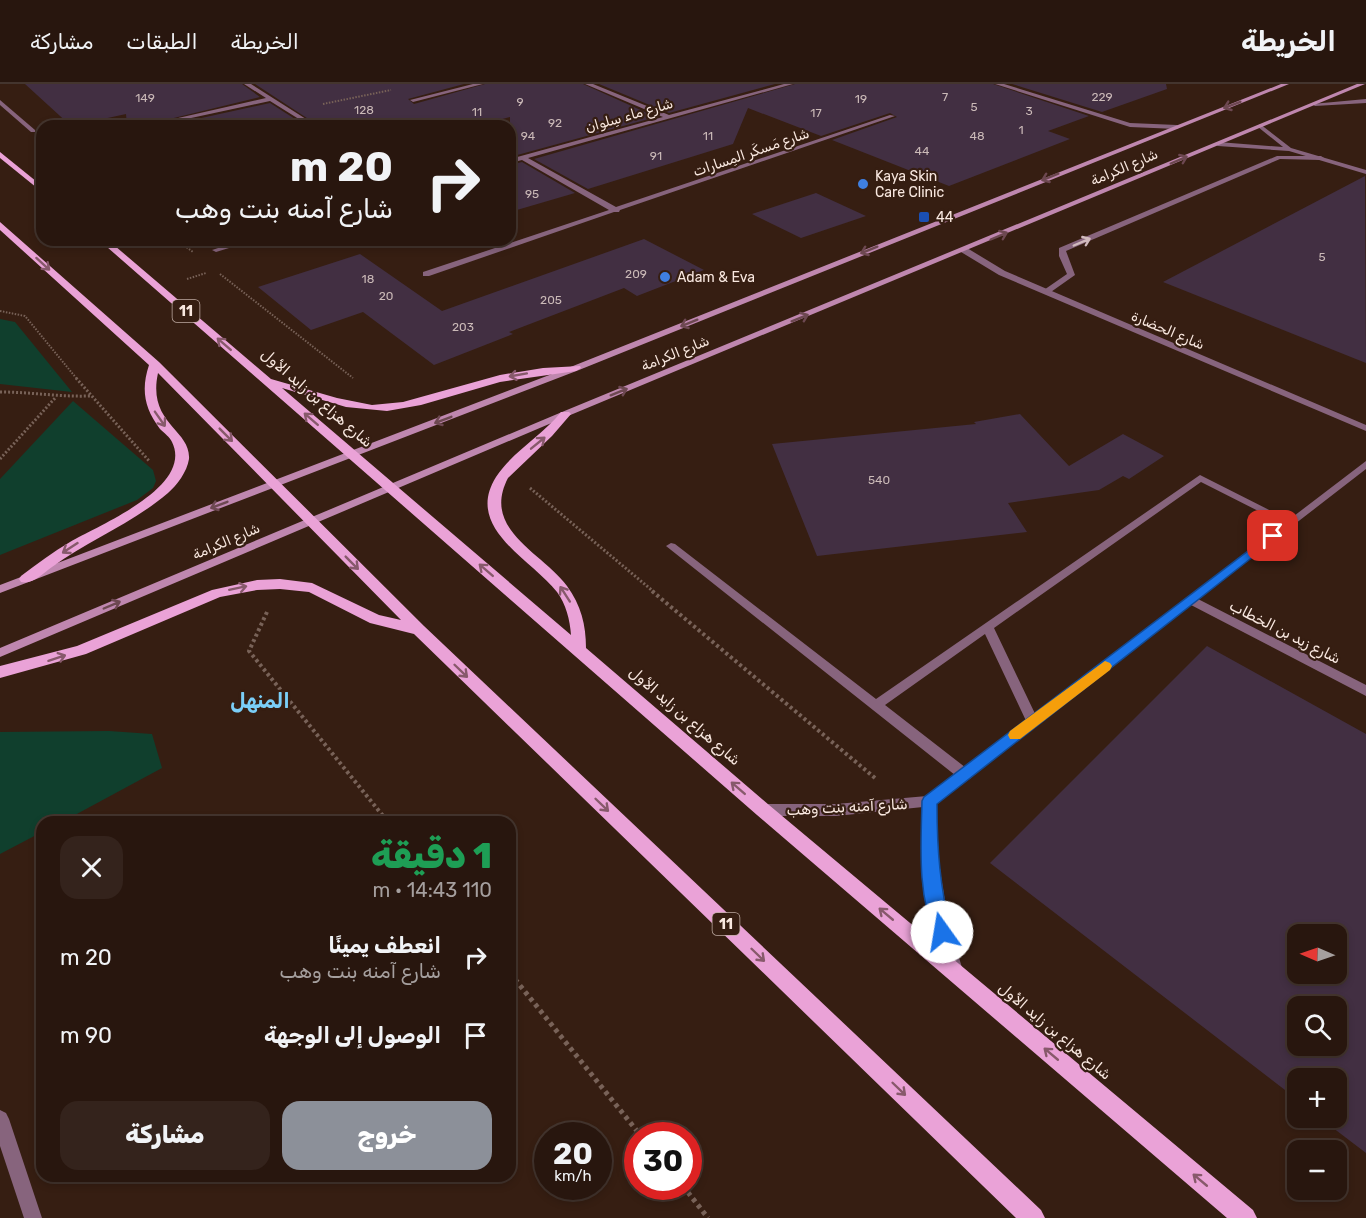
<!DOCTYPE html>
<html lang="ar">
<head>
<meta charset="utf-8">
<style>
  body { margin:0; font-family:Rubik,Cairo,sans-serif; background:#34231c; color:#f1f3f6; direction:rtl; height:100vh; display:flex; flex-direction:column; font-size:22px; white-space:nowrap }
  * { box-sizing:border-box; margin:0 }
  p { font-size:20px; color:#a59f9e }
  .icon { flex:none; width:33px; height:33px; fill:none; stroke:currentColor; stroke-width:2; stroke-linecap:round; stroke-linejoin:round }
  .map { position:relative; flex:1; overflow:hidden; direction:ltr }
  .side { position:absolute; left:36px; top:732px; width:480px; height:366px; display:flex; flex-direction:column; background:#28160e; border-radius:18px; box-shadow:0 3px 9px #0003,0 0 0 2px #44352e; direction:rtl }
  .side>* { flex:none }
  .guide { position:absolute; left:36px; top:36px; width:480px; height:126px; border-radius:18px; box-shadow:0 3px 9px #0003,0 0 0 2px #44352e; direction:rtl; background:#28160e; color:#f1f3f6; overflow:hidden }
  .needle { width:39px; rotate:272deg }
  .controls { position:absolute; left:1287px; top:840px; display:grid; gap:12px }
  .controls a { display:grid; place-items:center; width:60px; height:60px; border-radius:12px; background:#28160e; box-shadow:0 3px 9px #0003,0 0 0 2px #44352e; font-size:30px }
  .speed { position:absolute; left:534px; top:1038px; display:flex; gap:12px; font-size:30px; font-weight:700; text-align:center }
  .speed>* { display:grid; place-content:center; width:78px; height:78px; border-radius:50%; background:#28160e; box-shadow:0 3px 9px #0003,0 0 0 2px #44352e; line-height:1 }
  .speed small { font-size:15px; font-weight:400 }
  .speed .limit { border:9px solid #d22; background:#fff; color:#111 }
  .pin { position:absolute; display:grid; place-items:center; width:51px; height:51px; color:#fff; margin:-26px; border-radius:12px; box-shadow:0 3px 9px #0006 }
  .me { position:absolute; width:66px; margin:-33px; rotate:347deg; stroke-linejoin:round; filter:drop-shadow(0 0 4px #0008) }
  .turn { display:flex; align-items:center; gap:21px; height:126px; padding:0 24px; font-size:27px }
  .turn .icon { width:78px; height:78px; stroke-width:2.5 }
  .turn b { display:block; font-size:42px; line-height:51px }
  .round { display:grid; place-items:center; flex:none; width:63px; height:63px; border-radius:18px; background:#34231c }
  .headline { display:flex; align-items:center; justify-content:space-between; height:102px; padding:0 24px }
  h1 { font-size:36px; font-weight:800; line-height:45px; color:#1e9e55 }
  .cta { display:flex; gap:12px; margin-top:auto; padding:12px 24px }
  .cta a { flex:1; height:69px; border-radius:18px; background:#8c9099; color:#fff; font-size:24px; font-weight:800; line-height:69px; text-align:center }
  .cta a+a { background:#34231c; color:#f1f3f6 }
  ul { padding:0; list-style:none }
  li { display:flex; align-items:center; gap:18px; height:78px; padding:0 24px }
  li div { flex:1 }
  li b { display:block; font-size:22px }
  li em { font-style:normal }
  header { display:flex; align-items:center; gap:36px; box-sizing:border-box; height:84px; padding:0 30px; background:#28160e; border-bottom:2px solid #44352e }
  header strong { font-size:28px }
  nav { display:flex; gap:33px; margin-inline-start:auto; font-size:21px }
  .map>svg:first-child { display:block }
</style>
</head>
<body>
<header>
<strong>الخريطة</strong>
<nav><a>الخريطة</a><a>الطبقات</a><a>مشاركة</a></nav>
</header>
<div class="map">
<svg width="1366" height="1134" viewBox="0 0 1366 1134">
  <rect width="100%" height="100%" fill="#361e12"/>
  <!-- green -->
  <g fill="#103f2d">
    <path d="M0,235L15,238L72,308L0,300Z"/>
    <path d="M73,317L153,386L156,397L153,404L137,416L0,471V395Z"/>
    <path d="M109,647L152,650L162,684L62,738H42V748L0,770V648Z"/>
  </g>
  <!-- building -->
  <g fill="#422f42" fill-rule="evenodd">
    <path d="M25,0H242L260,13L141,42H127L126,30L71,42Z"/>
    <path d="M255,0H464L408,15L414,20L485,0H583L656,33L510,73V33L475,42H319Z"/>
    <path d="M599,0H775L669,29Z"/>
    <path d="M795,0H993L1089,32L1048,47L1070,55L949,102L832,56L897,33L890,29L821,52L748,24L733,60L588,105L534,75Z"/>
    <path d="M1012,0H1166L1167,5L1102,28Z"/>
    <path d="M270,19L306,42H165Z"/>
    <path d="M522,78L575,109L510,128V81Z"/>
    <path d="M1365,92L1366,279L1163,198Z"/>
    <path d="M816,109L866,132L801,154L752,130Z"/>
    <path d="M644,155L704,186L637,212L624,204L509,248L513,250L434,281L363,228L311,246L258,203L360,170L442,227Z"/>
    <path d="M1020,330L1069,382L1123,350L1164,372L1129,395L1123,392L1099,406L1008,419L1027,448L817,472L772,360L976,340L974,338Z"/>
    <path d="M1207,562L1366,650V1069L1320,1034H1336V994H1298V1016L990,779ZM1298,850H1336V890H1298ZM1298,922H1336V962H1298Z"/>
  </g>
  <g fill="none" stroke-linecap="round" stroke-linejoin="round">
    <!-- path-far3 -->
    <g stroke="#786258" stroke-width="2" stroke-dasharray="1.5 1.5" stroke-linecap="butt">
      <path d="M323,20L391,6"/>
      <path d="M177,156L193,168"/>
      <path d="M220,190L353,294"/>
      <path d="M187,195L206,189"/>
      <path d="M0,227L25,232L77,295"/>
    </g>
    <!-- path-far2 -->
    <g stroke="#786258" stroke-width="3" stroke-dasharray="2 2" stroke-linecap="butt">
      <path d="M76,294L150,378"/>
      <path d="M0,308C31,308 59,313 90,312"/>
      <path d="M0,375L56,313"/>
      <path d="M530,404L654,508"/>
    </g>
    <!-- path-far1 -->
    <g stroke="#786258" stroke-width="4" stroke-dasharray="3 3" stroke-linecap="butt">
      <path d="M652,507L875,694"/>
      <path d="M267,528L249,567L388,738"/>
    </g>
    <!-- path -->
    <g stroke="#786258" stroke-width="5" stroke-dasharray="4 4" stroke-linecap="butt">
      <path d="M510,889L641,1052"/>
      <path d="M683,1102L708,1134"/>
    </g>
    <!-- service -->
    <g fill="#87647d" fill-rule="evenodd">
      <path d="M0,16L35,46V48H31L0,21Z"/>
      <path d="M1277,72H1321L1324,74L1321,76L1280,75L1066,167L1075,191L1048,210L1041,208L1067,190L1059,172V164Z"/>
      <path d="M1200,391L1295,439L1294,441H1286L1201,398L994,544L1039,638L1038,641H1028L985,550L885,621L970,687L972,691L970,695L965,696L960,695L666,462L671,459L675,460L876,615Z"/>
    </g>
    <!-- minor -->
    <g fill="#87647d" fill-rule="evenodd">
      <path d="M244,0H251L317,42H310L270,17L154,42H143L266,14Z"/>
      <path d="M473,0H483L413,18L410,16Z"/>
      <path d="M585,0H593L669,31L784,0H793L528,74L616,123L890,31L895,32L620,126L619,128H614L429,192H423V188L609,126L522,76L510,79V75L663,33Z"/>
      <path d="M995,0H1004L1130,39L1177,41L1180,43L1177,45L1130,43Z"/>
      <path d="M1366,15V19L1315,22L1312,20Z"/>
      <path d="M1260,40L1291,64L1366,86V90L1289,67L1218,62L1215,60L1218,58L1283,63L1258,43Z"/>
      <path d="M243,156H255L216,168L212,166Z"/>
      <path d="M961,164H967L1005,187L1366,341V347L999,191L961,168Z"/>
      <path d="M1366,377V385L1198,515L1366,601V612L1191,521L937,720C935,778 946,832 963,887L961,892L955,894L949,892C928,843 921,777 923,723L836,732H763L758,730L756,726L758,722L763,720H836L927,712Z"/>
      <path d="M0,1026L6,1029L9,1035L42,1134H24L0,1062Z"/>
    </g>
    <!-- secondary -->
    <g fill="#bf87af" fill-rule="evenodd">
      <path d="M1281,0H1289L579,286L0,509V501L573,282Z"/>
      <path d="M1357,0H1365L568,332L0,573V564L562,328Z"/>
    </g>
    <!-- primary -->
    <g fill="#eaa2d7" fill-rule="evenodd">
      <path d="M0,68L42,102V108L0,74Z"/>
      <path d="M0,138L159,278L424,542L1041,1126L1045,1134H1016L414,550L370,539L309,508L280,505L257,506L220,513L86,570L0,594V582L77,562L212,506L257,496L280,495L312,499L379,531L401,536L158,289C147,340 191,345 189,375C187,388 177,401 168,409C133,439 89,456 52,483C43,489 33,501 21,498L19,495L21,492C37,480 53,468 70,458C99,441 194,403 172,358C170,353 164,349 160,345C144,324 141,305 149,281L0,146Z"/>
      <path d="M99,156H108L271,295L337,314L372,321L403,318L500,291L543,284L580,282L581,284L576,287L500,298L421,321L387,327L346,323L282,304L571,551C570,536 566,520 557,508C531,475 464,444 496,393C513,367 542,352 561,328H569L571,330L552,352L508,394C481,446 542,468 567,502C581,521 586,541 586,564L769,721L1253,1126L1257,1134H1227L757,731Z"/>
    </g>
  </g>
  <!-- one-way arrows -->
  <defs><path id="oneway-shaft" d="M-6 0H5M1.5-3L5.5 0L1.5 3" fill="none" stroke-width="1.6" stroke-linecap="round" stroke-linejoin="round" transform="scale(1.5)"/></defs>
  <g stroke="#6d4851">
    <use href="#oneway-shaft" transform="translate(1232 21) rotate(159)"/>
    <use href="#oneway-shaft" transform="translate(1179 76) rotate(-23)"/>
    <use href="#oneway-shaft" transform="translate(1050 93) rotate(158)"/>
    <use href="#oneway-shaft" transform="translate(999 152) rotate(-23)"/>
    <use href="#oneway-shaft" transform="translate(869 166) rotate(158)"/>
    <use href="#oneway-shaft" transform="translate(800 234) rotate(-22)"/>
    <use href="#oneway-shaft" transform="translate(689 239) rotate(158)"/>
    <use href="#oneway-shaft" transform="translate(619 308) rotate(-22)"/>
    <use href="#oneway-shaft" transform="translate(443 336) rotate(159)"/>
    <use href="#oneway-shaft" transform="translate(219 421) rotate(159)"/>
    <use href="#oneway-shaft" transform="translate(112 521) rotate(-23)"/>
  </g>
  <use stroke="#d1babd" href="#oneway-shaft" transform="translate(1082 158) rotate(-23)"/>
  <g stroke="#87596b">
    <use href="#oneway-shaft" transform="translate(43 180) rotate(42)"/>
    <use href="#oneway-shaft" transform="translate(224 260) rotate(-139)"/>
    <use href="#oneway-shaft" transform="translate(518 291) rotate(170)"/>
    <use href="#oneway-shaft" transform="translate(160 335) rotate(55)"/>
    <use href="#oneway-shaft" transform="translate(311 335) rotate(-139)"/>
    <use href="#oneway-shaft" transform="translate(226 351) rotate(45)"/>
    <use href="#oneway-shaft" transform="translate(538 359) rotate(-39)"/>
    <use href="#oneway-shaft" transform="translate(70 464) rotate(147)"/>
    <use href="#oneway-shaft" transform="translate(352 479) rotate(45)"/>
    <use href="#oneway-shaft" transform="translate(486 486) rotate(-139)"/>
    <use href="#oneway-shaft" transform="translate(238 504) rotate(-12)"/>
    <use href="#oneway-shaft" transform="translate(565 510) rotate(-123)"/>
    <use href="#oneway-shaft" transform="translate(57 574) rotate(-18)"/>
    <use href="#oneway-shaft" transform="translate(461 587) rotate(44)"/>
    <use href="#oneway-shaft" transform="translate(738 704) rotate(-139)"/>
    <use href="#oneway-shaft" transform="translate(602 721) rotate(44)"/>
    <use href="#oneway-shaft" transform="translate(886 830) rotate(-140)"/>
    <use href="#oneway-shaft" transform="translate(758 871) rotate(44)"/>
    <use href="#oneway-shaft" transform="translate(1051 970) rotate(-140)"/>
    <use href="#oneway-shaft" transform="translate(899 1005) rotate(44)"/>
    <use href="#oneway-shaft" transform="translate(1200 1096) rotate(-140)"/>
  </g>
  <!-- route -->
  <path fill="#1a73e8" stroke="#114b97" stroke-width="1.5" d="M1273,448L1279,452L1277,454L937,720C937,767 940,802 951,848L948,853L942,856L936,853C917,812 921,761 922,717L924,713Z"/>
  <!-- slow -->
  <path fill="#f59e0b" d="M1105,577L1110,579L1112,582L1110,586L1020,655H1010L1008,651L1010,647Z"/>
  <!-- markers -->
  <g fill="#3f7fe0" stroke="#361e12" stroke-width="2">
    <circle cx="863" cy="100" r="6"/>
    <circle cx="665" cy="193" r="6"/>
  </g>
  <rect fill="#1a4fb4" stroke="#361e12" stroke-width="2" x="918" y="127" width="12" height="12" rx="3"/>
  <g text-anchor="middle" stroke-width="4.5" stroke-linejoin="round" paint-order="stroke">
    <!-- number labels -->
    <g font-size="12" fill="#cbbab8">
      <text x="945" y="17">7</text>
      <text x="1102" y="17">229</text>
      <text x="145" y="18">149</text>
      <text x="861" y="19">19</text>
      <text x="520" y="22">9</text>
      <text x="974" y="27">5</text>
      <text x="364" y="30">128</text>
      <text x="1029" y="31">3</text>
      <text x="477" y="32">11</text>
      <text x="816" y="33">17</text>
      <text x="555" y="43">92</text>
      <text x="1021" y="50">1</text>
      <text x="528" y="56">94</text>
      <text x="708" y="56">11</text>
      <text x="977" y="56">48</text>
      <text x="922" y="71">44</text>
      <text x="656" y="76">91</text>
      <text x="532" y="114">95</text>
      <text x="1322" y="177">5</text>
      <text x="636" y="194">209</text>
      <text x="368" y="199">18</text>
      <text x="386" y="216">20</text>
      <text x="551" y="220">205</text>
      <text x="463" y="247">203</text>
      <text x="879" y="400">540</text>
    </g>
    <!-- far-street labels -->
    <g font-size="14" fill="#f9e8e0" stroke="#361e12">
      <text transform="translate(629 31) rotate(-16)" y="5">شارع ماء سِلوان</text>
      <text transform="translate(751 68) rotate(-19)" y="5">شارع مَسكَر المِسارات</text>
      <text transform="translate(1124 83) rotate(-23)" y="5">شارع الكرامة</text>
      <text transform="translate(1168 246) rotate(23)" y="5">شارع الحضارة</text>
      <text transform="translate(675 269) rotate(-22)" y="5">شارع الكرامة</text>
      <text transform="translate(226 457) rotate(-23)" y="5">شارع الكرامة</text>
    </g>
    <!-- far-poi labels -->
    <g font-size="14" fill="#f9e8e0" stroke="#361e12" text-anchor="start">
      <text x="875" y="97">Kaya Skin<tspan x="875" dy="16">Care Clinic</tspan></text>
      <text x="936" y="138">44</text>
      <text x="677" y="198">Adam &amp; Eva</text>
    </g>
    <!-- shield labels -->
    <g fill="#361e12" stroke="#beaba2" stroke-width="1.5">
      <rect x="172.5" y="216" width="27" height="22" rx="4.5"/>
      <rect x="712.5" y="829" width="27" height="22" rx="4.5"/>
    </g>
    <g font-size="14" font-weight="bold" fill="#f9e8e0">
      <text x="186" y="232">11</text>
      <text x="726" y="845">11</text>
    </g>
    <!-- street labels -->
    <g font-size="15" fill="#f9e8e0" stroke="#361e12">
      <text transform="translate(317 314) rotate(41)" y="5">شارع هزاع بن زايد الأول</text>
      <text transform="translate(1285 548) rotate(27)" y="5">شارع زيد بن الخطاب</text>
      <text transform="translate(685 632) rotate(41)" y="5">شارع هزاع بن زايد الأول</text>
      <text transform="translate(847 723) rotate(-3)" y="5">شارع آمنه بنت وهب</text>
      <text transform="translate(1055 947) rotate(40)" y="5">شارع هزاع بن زايد الأول</text>
    </g>
    <!-- district labels -->
    <g font-size="21" font-weight="bold" fill="#7acef7" stroke="#361e12">
      <text x="260" y="624">المنهل</text>
    </g>
  </g>
</svg>
<div class="controls">
<a><svg class="needle" viewBox="-14 -14 28 28"><path d="M0-13l5 13h-10z" fill="#e53935"/><path d="M0 13l5-13h-10z" fill="#a59f9e"/></svg></a>
<a><svg class="icon" aria-label="search" viewBox="0 0 24 24"><circle cx="10" cy="10" r="6"/><path d="M15 15l6 6"/></svg></a>
<a>+</a>
<a>−</a>
</div>
<div class="speed"><div>20<small>km/h</small></div><div class="limit">30</div></div>
<div class="pin" style="left:1273px;top:452px;background:#d93025"><svg class="icon" aria-label="arrive" viewBox="0 0 24 24"><path d="M6 21V4h12l-3 4 3 4H6"/></svg></div>
<svg class="me" style="left:942px;top:848px" viewBox="-20 -20 40 40"><circle r="19" fill="#fff"/><path d="M0-13L10 11 0 6-10 11z" fill="#1a73e8"/></svg>
<div class="guide">
<div class="turn"><svg class="icon" aria-label="right" viewBox="0 0 24 24"><path d="M7 20v-9h11M14 6l5 5-5 5"/></svg><div><b>20 m</b>شارع آمنه بنت وهب</div></div>
</div>
<section class="side">
<div class="headline"><div><h1>1 دقيقة</h1><p>110 m · 14:43</p></div><a class="round"><svg class="icon" aria-label="close" viewBox="0 0 24 24"><path d="M6 6l12 12M18 6L6 18"/></svg></a></div>
<ul>
<li><svg class="icon" aria-label="right" viewBox="0 0 24 24"><path d="M7 20v-9h11M14 6l5 5-5 5"/></svg><div><b>انعطف يمينًا</b><p>شارع آمنه بنت وهب</p></div><em>20 m</em></li>
<li><svg class="icon" aria-label="arrive" viewBox="0 0 24 24"><path d="M6 21V4h12l-3 4 3 4H6"/></svg><div><b>الوصول إلى الوجهة</b></div><em>90 m</em></li>
</ul>
<div class="cta"><a>خروج</a><a>مشاركة</a></div>
</section>
</div>
</body>
</html>
